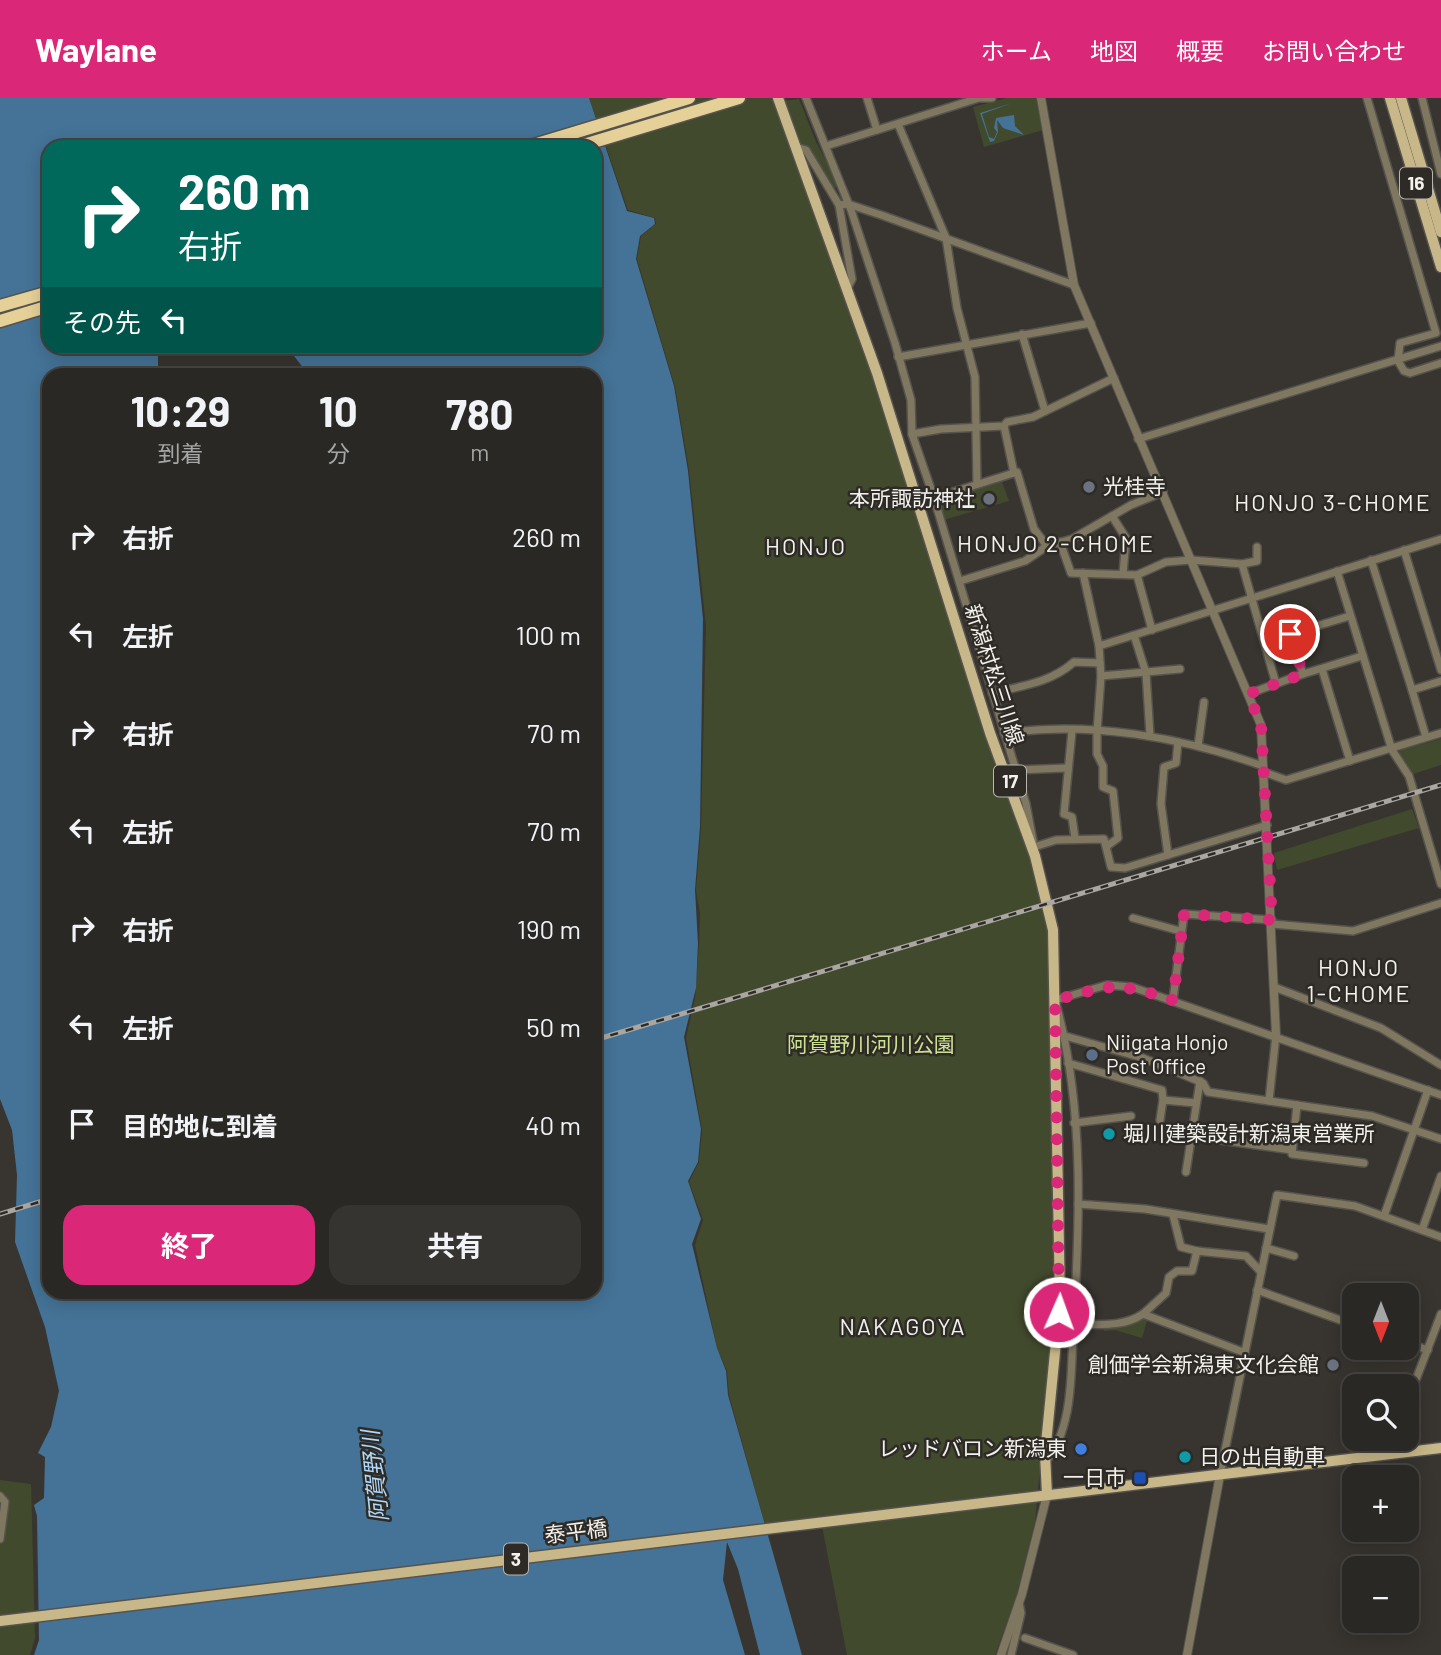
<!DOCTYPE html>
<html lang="ja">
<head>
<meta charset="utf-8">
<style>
  body { margin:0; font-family:Barlow,"Noto Sans JP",sans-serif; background:#363431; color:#f1f3f6; height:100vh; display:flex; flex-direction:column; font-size:26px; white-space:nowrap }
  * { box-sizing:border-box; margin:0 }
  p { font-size:23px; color:#a5a6a6 }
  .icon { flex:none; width:38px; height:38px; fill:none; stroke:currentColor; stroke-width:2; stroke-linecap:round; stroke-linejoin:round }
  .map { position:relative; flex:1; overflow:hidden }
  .details { position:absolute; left:42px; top:270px; width:560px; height:931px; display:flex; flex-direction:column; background:#2a2824; border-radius:21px; box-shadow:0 4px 18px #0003,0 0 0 2px #464441 }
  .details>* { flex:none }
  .hud { position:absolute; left:42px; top:42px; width:560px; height:214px; border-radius:21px; box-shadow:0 4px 18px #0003,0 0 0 2px #464441; background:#00695c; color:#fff; overflow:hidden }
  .needle { width:46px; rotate:180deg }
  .buttons { position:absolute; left:1342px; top:1185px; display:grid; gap:14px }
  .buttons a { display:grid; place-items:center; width:77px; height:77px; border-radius:14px; background:#2a2824; box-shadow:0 4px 18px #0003,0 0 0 2px #464441; font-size:35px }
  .pin { position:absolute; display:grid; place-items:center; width:60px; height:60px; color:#fff; margin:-30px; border:4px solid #fff; border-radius:50%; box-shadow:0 2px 7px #0007 }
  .me { position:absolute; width:77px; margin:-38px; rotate:2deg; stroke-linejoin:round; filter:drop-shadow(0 0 5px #0008) }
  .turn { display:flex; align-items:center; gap:24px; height:147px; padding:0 21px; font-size:32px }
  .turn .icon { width:91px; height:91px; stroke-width:2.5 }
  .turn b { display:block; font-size:49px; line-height:60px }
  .then { display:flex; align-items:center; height:66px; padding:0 21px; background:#0003; gap:14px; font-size:26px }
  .eta { display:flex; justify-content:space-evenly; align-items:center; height:119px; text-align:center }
  .eta b { font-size:42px; font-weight:700; line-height:49px }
  .button { display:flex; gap:14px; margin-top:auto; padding:14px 21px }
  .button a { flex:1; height:80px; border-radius:21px; background:#db2777; color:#fff; font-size:28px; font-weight:700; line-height:80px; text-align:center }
  .button a+a { background:#363431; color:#f1f3f6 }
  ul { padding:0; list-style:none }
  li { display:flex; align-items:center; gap:21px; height:98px; padding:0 21px }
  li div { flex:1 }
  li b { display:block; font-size:26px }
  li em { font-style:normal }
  header { display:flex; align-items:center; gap:42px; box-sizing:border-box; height:98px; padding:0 35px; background:#db2777; color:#fff }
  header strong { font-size:33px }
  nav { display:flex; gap:38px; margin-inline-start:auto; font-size:24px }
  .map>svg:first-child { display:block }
</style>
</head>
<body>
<header>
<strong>Waylane</strong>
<nav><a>ホーム</a><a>地図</a><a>概要</a><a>お問い合わせ</a></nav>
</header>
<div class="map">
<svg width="1441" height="1557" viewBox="0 0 1441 1557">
  <rect width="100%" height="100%" fill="#383530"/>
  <!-- green -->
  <g fill="#424a2d">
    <path d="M589,0H774L883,302L1028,745L1049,831L1055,1206L1035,1424L1016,1499L995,1557H847L822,1428L767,1434L729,1297L727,1273L717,1250L695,1147L703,1122L689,1084L699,1064L702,1032L686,940L695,900L699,846L700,815L696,792L701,730L706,528L689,372L675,289L637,161L641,138L656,126L655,120L628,112Z"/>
    <path d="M1007,0H1036L1043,32L984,49L973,9Z"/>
    <path d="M799,1L816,44L839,88L830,92L808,50L798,43L783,3Z"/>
    <path d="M1002,384L1009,403L943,422L937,403Z"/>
    <path d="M1441,641V667L1410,677L1398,658L1400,652Z"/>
    <path d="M1412,711L1419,730L1277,772L1274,755Z"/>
    <path d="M1143,1221L1147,1223L1142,1240L1115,1232L1104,1233L1103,1230L1136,1225Z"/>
    <path d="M0,1382L31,1386L35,1540L30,1557H0Z"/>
  </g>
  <!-- water -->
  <g fill="#447397" fill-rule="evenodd">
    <path d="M0,0H589L627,113L654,120L655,126L640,138L636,161L674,288L688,373L703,521L700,729L695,792L698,845L696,890L684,939L701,1031L698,1064L688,1083L701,1121L692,1146L717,1250L726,1273L728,1297L802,1557H760L738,1471L727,1444L723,1482L745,1557H34L39,1542L37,1418L34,1407L44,1400L45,1359L38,1355L51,1329L59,1293L45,1229L15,1144L17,1077L12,1032L0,1001ZM49,49H595V248L287,249L308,276H595V1194H49V276H158V249L49,248Z"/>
    <path d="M1012,5L982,16L989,39L994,41L997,34L994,30L996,20L1014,17L1015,28L1024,37L1003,30L997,22L998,34L994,43L990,44L980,15Z"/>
  </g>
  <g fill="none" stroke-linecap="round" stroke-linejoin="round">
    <!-- minor casing -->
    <g stroke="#56534e" stroke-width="10">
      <g id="minor">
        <path d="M806,0L851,112L895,245L911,302L912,336L934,400L1026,706L1033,743"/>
        <path d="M867,0L877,32"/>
        <path d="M1367,0L1436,235L1400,245L1398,263L1404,273L1410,275L1441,265"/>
        <path d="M1422,0L1441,76"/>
        <path d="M898,26L946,140L957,210L975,279L977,386"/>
        <path d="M826,48L979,0H992"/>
        <path d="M796,49L806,52L839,107L852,181L847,191"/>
        <path d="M839,107L848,106L884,118L1074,187"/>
        <path d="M1022,236L1045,313"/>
        <path d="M898,259L1091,225"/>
        <path d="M1004,328L1014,375"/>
        <path d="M912,336L941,331L1004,328L1007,324L1033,319L1114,280"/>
        <path d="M1138,341L1441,248"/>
        <path d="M934,400L1017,374L1034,431L1047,448"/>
        <path d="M1112,418L1126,440L1123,476"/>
        <path d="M1060,444L1071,475L1137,477L1166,464L1191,462L1242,466L1257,463V449"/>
        <path d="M1404,452L1441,572"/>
        <path d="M1371,462L1412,592L1441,583"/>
        <path d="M1242,466L1276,586"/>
        <path d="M1337,473L1392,652L1409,678L1441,786"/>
        <path d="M1083,475L1099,548L1101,578L1097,634V656L1103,668V689L1113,693L1118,740L1107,748"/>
        <path d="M1137,477L1152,532"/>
        <path d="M960,483L1025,463L1047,448L1072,441L1131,407L1163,394"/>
        <path d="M1350,518L1290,536L1303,576L1362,558"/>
        <path d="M1134,537L1146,575L1150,637"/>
        <path d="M1099,548L1441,441"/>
        <path d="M1322,571L1350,663"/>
        <path d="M1101,578L1180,571"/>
        <path d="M1412,592L1426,639"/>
        <path d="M992,595C1022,588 1050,585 1074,564L1100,565"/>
        <path d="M1248,596L1303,576"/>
        <path d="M1072,633L1064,716L1072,719L1075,740"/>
        <path d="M1004,635C1090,623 1181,639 1263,668"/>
        <path d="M1198,648L1204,604"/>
        <path d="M1015,672L1066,670"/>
        <path d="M1264,674L1286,682L1441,635"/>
        <path d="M1034,749L1056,742L1104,741L1111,769L1125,770L1267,727"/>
        <path d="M1168,757L1161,706L1164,669L1176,665L1178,644"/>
        <path d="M1133,820L1180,833"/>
        <path d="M1272,826L1353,833L1441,805"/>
        <path d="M1274,889L1381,930L1441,967"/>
        <path d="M1173,902L1184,816L1272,822"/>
        <path d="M1276,937L1269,1003L1372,1018L1441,1041"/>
        <path d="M1065,938L1143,960L1203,985L1208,994L1269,1003"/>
        <path d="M1068,965L1162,992L1163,1002"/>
        <path d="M1297,1007L1292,1056L1364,1065"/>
        <path d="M1160,1022L1163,1002L1196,1005"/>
        <path d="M1074,1025L1131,1018"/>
        <path d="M1191,1038L1292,1052"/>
        <path d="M1186,1074L1200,983"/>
        <path d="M1078,1106L1145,1111L1269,1131"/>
        <path d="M1173,1117L1181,1149L1197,1153L1246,1158L1261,1174"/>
        <path d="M1384,1118L1428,992"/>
        <path d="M1422,1132L1441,1078"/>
        <path d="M1266,1150L1294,1158"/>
        <path d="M1257,1192L1354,1227"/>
        <path d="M1143,1216L1166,1195L1169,1179L1177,1173H1192L1197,1153"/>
        <path d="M1074,1226C1098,1226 1122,1230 1143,1216L1243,1254"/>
        <path d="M1407,1245L1428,1252"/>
        <path d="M1407,1305L1441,1216"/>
        <path d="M1387,1356L1393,1340"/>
        <path d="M1045,1364C1073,1333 1071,1275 1073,1236C1080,1126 1085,1008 1055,902L1107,887L1132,889L1441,997"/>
        <path d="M1220,1377L1277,1097L1355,1108L1441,1139"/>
        <path d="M0,1398L5,1404L0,1441"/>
        <path d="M1025,1540L1073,1557"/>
        <path d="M1011,1557L1021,1515L1019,1505"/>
      </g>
    </g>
    <!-- tertiary casing -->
    <g stroke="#56534e" stroke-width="10">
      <g id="tertiary">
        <path d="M1041,0L1074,187L1261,627L1276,937"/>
        <path d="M1001,1557L1022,1496L1047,1397"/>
        <path d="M1187,1557L1220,1377"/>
      </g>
    </g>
    <!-- primary casing -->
    <g stroke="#56534e" stroke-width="13">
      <g id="primary">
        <path d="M778,0L877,275L990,635L1035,758L1053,832L1060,1203L1045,1356L1047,1397"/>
        <path d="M1390,0L1441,169"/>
        <path d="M1401,0L1441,134"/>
        <path d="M0,1523L1441,1350"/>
      </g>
    </g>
    <!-- motorway casing -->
    <g stroke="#56534e" stroke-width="15">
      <g id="motorway">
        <path d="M527,49L689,0"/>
        <path d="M577,49L739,0"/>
        <path d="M0,208L49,194"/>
        <path d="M0,223L49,208"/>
      </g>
    </g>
    <!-- minor -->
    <use href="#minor" stroke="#7f7760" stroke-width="7"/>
    <!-- tertiary -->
    <use href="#tertiary" stroke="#7f7760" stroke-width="8"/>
    <!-- primary -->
    <use href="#primary" stroke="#c8b789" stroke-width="10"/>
    <!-- motorway -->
    <use href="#motorway" stroke="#e5d198" stroke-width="12"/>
    <!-- rail casing -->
    <g stroke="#aaa7a3" stroke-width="5">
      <g id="rail">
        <path d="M595,942L1441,687"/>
        <path d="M0,1116L49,1101"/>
      </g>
    </g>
    <!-- rail -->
    <use href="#rail" stroke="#2e2b26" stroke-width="2.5" stroke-dasharray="8" stroke-linecap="butt"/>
  </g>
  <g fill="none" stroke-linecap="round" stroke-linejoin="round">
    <!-- route -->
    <path stroke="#db2777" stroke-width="12" stroke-dasharray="0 21.6" d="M1059,1214L1055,902C1114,887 1113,883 1173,902L1184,816L1272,822L1261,626L1248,596L1303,576L1290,536"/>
  </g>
  <!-- markers -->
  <g fill="#6b7280" stroke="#2e2b26" stroke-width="2.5">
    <circle cx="1089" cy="389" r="7"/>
    <circle cx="989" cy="401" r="7"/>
    <circle cx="1333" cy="1267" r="7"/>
  </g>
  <circle fill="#5c6f8a" stroke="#2e2b26" stroke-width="2.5" cx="1092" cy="957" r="7"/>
  <g fill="#0f9aa8" stroke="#2e2b26" stroke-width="2.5">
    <circle cx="1109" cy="1036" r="7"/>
    <circle cx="1185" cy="1359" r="7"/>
  </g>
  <circle fill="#3f7fe0" stroke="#2e2b26" stroke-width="2.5" cx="1081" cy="1351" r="7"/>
  <rect fill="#1a4fb4" stroke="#2e2b26" stroke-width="2.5" x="1133" y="1373" width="14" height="14" rx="3.5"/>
  <g text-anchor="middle" stroke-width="5" stroke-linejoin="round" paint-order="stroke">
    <!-- shield labels -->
    <g fill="#2e2b26" stroke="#b8b6b1" stroke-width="2">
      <rect x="1400" y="69.5" width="32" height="31" rx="5"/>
      <rect x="994" y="667.5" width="32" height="31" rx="5"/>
      <rect x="504" y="1445.5" width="24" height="31" rx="5"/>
    </g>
    <g font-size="19" font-weight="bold" fill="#f3f1ed">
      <text x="1416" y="92">16</text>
      <text x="1010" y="690">17</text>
      <text x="516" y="1468">3</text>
    </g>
    <!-- poi labels -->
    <g font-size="21" fill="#f3f1ed" stroke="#2e2b26" text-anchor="start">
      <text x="1103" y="396">光桂寺</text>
      <text x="975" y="408" text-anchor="end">本所諏訪神社</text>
      <text x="1106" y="952">Niigata Honjo<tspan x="1106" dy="24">Post Office</tspan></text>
      <text x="1123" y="1043">堀川建築設計新潟東営業所</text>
      <text x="1319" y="1274" text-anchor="end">創価学会新潟東文化会館</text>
      <text x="1067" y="1358" text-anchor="end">レッドバロン新潟東</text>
      <text x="1199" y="1366">日の出自動車</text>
      <text x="1126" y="1387" text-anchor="end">一日市</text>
    </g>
    <!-- street labels -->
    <g font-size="21" fill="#f3f1ed" stroke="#2e2b26">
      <text transform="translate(994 577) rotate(72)" y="7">新潟村松三川線</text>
      <text transform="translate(576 1434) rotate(-7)" y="7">泰平橋</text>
    </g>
    <!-- park labels -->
    <g font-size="21" fill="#cde291" stroke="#2e2b26">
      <text x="871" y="954">阿賀野川河川公園</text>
    </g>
    <!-- neighbourhood labels -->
    <g font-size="23" letter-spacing="2" fill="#f3f1ed" stroke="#2e2b26">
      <text x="1333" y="413">HONJO 3-CHOME</text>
      <text x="1056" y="454">HONJO 2-CHOME</text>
      <text x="806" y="457">HONJO</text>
      <text x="1359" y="878">HONJO<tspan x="1359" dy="26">1-CHOME</tspan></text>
      <text x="903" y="1237">NAKAGOYA</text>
    </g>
    <!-- water labels -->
    <g font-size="23" font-style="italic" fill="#afd8fa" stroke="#2e2b26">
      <text transform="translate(375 1378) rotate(-96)" y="8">阿賀野川</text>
    </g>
  </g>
</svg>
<div class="buttons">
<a><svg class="needle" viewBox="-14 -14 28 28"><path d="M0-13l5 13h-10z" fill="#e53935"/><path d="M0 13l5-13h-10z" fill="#a5a6a6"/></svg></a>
<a><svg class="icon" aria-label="search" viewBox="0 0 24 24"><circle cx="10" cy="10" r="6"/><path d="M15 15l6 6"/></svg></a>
<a>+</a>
<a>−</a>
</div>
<div class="pin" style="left:1290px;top:536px;background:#d93025"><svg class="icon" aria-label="arrive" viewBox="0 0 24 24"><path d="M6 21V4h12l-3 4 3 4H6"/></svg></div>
<svg class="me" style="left:1059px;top:1214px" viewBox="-20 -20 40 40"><circle r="17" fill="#db2777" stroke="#fff" stroke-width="3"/><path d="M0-11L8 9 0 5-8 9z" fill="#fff"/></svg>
<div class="hud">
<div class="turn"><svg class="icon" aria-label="right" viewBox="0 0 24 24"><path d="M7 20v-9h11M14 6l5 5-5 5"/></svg><div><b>260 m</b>右折</div></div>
<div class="then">その先<svg class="icon" aria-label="left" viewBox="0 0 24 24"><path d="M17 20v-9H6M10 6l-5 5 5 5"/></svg></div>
</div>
<section class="details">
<div class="eta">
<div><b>10:29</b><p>到着</p></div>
<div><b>10</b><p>分</p></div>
<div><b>780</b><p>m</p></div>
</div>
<ul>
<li><svg class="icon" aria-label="right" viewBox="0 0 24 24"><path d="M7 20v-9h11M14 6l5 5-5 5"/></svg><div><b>右折</b></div><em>260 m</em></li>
<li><svg class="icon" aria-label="left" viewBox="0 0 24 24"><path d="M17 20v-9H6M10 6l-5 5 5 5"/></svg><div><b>左折</b></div><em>100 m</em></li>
<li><svg class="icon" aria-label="right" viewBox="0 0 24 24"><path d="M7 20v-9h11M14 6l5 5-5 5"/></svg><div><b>右折</b></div><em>70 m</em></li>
<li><svg class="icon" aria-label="left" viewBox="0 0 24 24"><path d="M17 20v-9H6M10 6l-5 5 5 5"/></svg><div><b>左折</b></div><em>70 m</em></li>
<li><svg class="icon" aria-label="right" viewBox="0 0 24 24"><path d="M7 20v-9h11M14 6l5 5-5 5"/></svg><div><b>右折</b></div><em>190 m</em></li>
<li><svg class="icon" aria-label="left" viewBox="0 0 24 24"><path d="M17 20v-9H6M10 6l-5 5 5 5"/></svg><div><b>左折</b></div><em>50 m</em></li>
<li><svg class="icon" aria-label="arrive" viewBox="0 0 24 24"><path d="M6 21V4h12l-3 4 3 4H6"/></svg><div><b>目的地に到着</b></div><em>40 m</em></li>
</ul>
<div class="button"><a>終了</a><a>共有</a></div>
</section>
</div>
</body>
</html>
